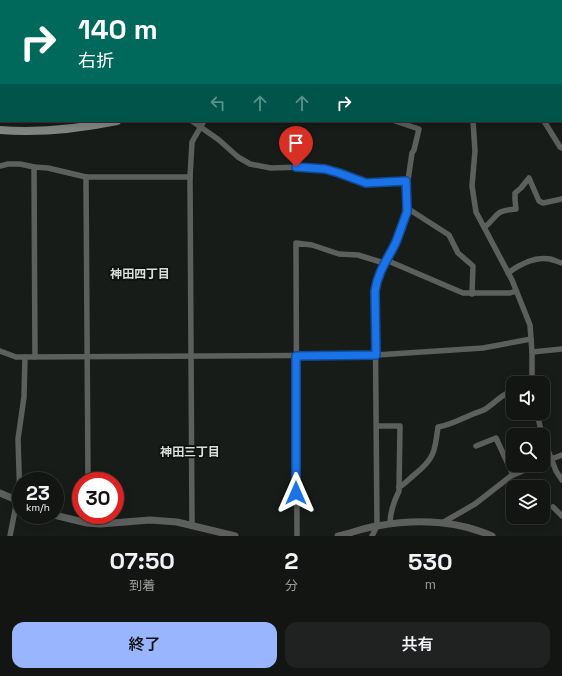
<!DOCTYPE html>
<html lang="ja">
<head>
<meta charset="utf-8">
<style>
  body { margin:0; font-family:"Space Grotesk","Noto Sans JP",sans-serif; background:#1f2220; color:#f1f3f6; height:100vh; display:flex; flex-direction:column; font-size:15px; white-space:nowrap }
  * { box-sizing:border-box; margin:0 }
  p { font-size:13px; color:#9c9f9f }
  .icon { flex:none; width:22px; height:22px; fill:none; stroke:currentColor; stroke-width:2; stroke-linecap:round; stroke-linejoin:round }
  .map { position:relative; height:536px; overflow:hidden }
  .side { display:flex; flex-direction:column; background:#121512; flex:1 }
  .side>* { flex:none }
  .banner { position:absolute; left:0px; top:0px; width:562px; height:122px; box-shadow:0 2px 10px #0003,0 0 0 1px #313432; background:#00695c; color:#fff; overflow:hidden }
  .buttons { position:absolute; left:506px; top:376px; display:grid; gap:8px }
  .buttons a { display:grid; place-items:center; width:44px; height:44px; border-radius:8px; background:#121512; box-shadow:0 2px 10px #0003,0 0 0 1px #313432; font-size:20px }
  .speed { position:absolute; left:12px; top:472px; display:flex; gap:8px; font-size:20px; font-weight:700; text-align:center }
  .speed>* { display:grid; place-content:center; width:52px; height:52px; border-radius:50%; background:#121512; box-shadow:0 2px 10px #0003,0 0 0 1px #313432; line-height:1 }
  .speed small { font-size:10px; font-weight:400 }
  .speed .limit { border:6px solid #d22; background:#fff; color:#111 }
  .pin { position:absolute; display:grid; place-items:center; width:34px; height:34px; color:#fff; margin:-41px -17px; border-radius:50% 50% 50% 0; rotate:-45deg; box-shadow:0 0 4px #0007 }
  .pin .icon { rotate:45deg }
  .me { position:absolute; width:44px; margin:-22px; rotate:0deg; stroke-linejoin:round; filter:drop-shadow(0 0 3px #0008) }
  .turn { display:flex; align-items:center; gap:14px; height:84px; padding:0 12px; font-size:18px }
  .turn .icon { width:52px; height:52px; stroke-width:2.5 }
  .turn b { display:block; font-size:28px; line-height:34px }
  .lanes { display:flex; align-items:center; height:38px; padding:0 12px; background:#0003; justify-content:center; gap:20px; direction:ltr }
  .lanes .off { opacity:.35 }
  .eta { display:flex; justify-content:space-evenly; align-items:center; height:68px; text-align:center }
  .eta b { font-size:24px; font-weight:600; line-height:28px }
  .primary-button { display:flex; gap:8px; margin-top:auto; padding:8px 12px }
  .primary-button a { flex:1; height:46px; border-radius:12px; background:#98b5fd; color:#111; font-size:16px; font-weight:600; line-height:46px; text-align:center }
  .primary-button a+a { background:#1f2220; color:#f1f3f6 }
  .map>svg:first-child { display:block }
</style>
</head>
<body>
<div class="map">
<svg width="562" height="536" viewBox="0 0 562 536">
  <rect width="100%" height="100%" fill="#181c18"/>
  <!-- built -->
  <path fill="#1c251c" d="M0,0L52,1H1V118Z"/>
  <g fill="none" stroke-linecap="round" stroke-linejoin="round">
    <!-- minor -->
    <g stroke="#5d5f5d" stroke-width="5.5">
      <path d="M58,0V1"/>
      <path d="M139,0V1"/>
      <path d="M389,0L390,1"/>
      <path d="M409,1V0"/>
      <path d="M561,73H562"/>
      <path d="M192,121L219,140L238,157L250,164L271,168L303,167L325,169L366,183L406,181"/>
      <path d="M395,121L419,129L414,150L412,153L408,180L406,181L407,208L449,235L458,253L473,266L472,294"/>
      <path d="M473,121L475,151L472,186L476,212L512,280L530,325L532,352V383"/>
      <path d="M544,121L560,147L562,148"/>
      <path d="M0,166L8,164H20L34,167L48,168L86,177H190"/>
      <path d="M34,167L35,357"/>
      <path d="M86,177L88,481"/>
      <path d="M485,227C500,214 494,211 516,209L515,200V193L521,188L529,178L539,201L543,203L562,199"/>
      <path d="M386,260L395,243L407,212V208"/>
      <path d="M508,273C520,264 534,256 550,259C554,260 558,262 562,263"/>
      <path d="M0,351L16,357H25L376,355L483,348L531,339"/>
      <path d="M532,352L562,349"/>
      <path d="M537,413L542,435"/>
      <path d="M377,426H400L399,491C394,501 390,512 390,524"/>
      <path d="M543,437L556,471L562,480"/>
      <path d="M476,446L496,438L513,475"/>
      <path d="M543,462L562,455"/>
      <path d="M399,487C405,484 409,479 414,475C434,459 435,452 438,427C451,425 461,419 473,414C478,412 483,411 487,408C496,402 503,393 513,391"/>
      <path d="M20,501L18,439L24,397L25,357"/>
      <path d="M553,507L562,516"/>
      <path d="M87,523V515"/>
      <path d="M442,523L475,504L511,476L537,465"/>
      <path d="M192,525L190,177L192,142L204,121"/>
      <path d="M10,536L17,500"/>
      <path d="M297,536L296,243L312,245L339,254L358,255L384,263L386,260L463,293H510L516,291"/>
      <path d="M372,536L377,526L375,291L376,283L384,263"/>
    </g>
    <!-- tertiary -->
    <g stroke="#5d5f5d" stroke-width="7">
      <path d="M0,493L21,502"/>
      <path d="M54,515L87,523L100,524L150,520L177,522L235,536"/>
      <path d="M338,536C351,533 364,528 377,526C415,519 456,520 492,536"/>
    </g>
    <!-- secondary -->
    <g stroke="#838783" stroke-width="8">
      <path d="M561,21H562"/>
      <path d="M0,130C40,133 78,129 117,121"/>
    </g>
  </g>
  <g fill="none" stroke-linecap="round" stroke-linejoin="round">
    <!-- route casing -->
    <g stroke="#114b97" stroke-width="10">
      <path id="route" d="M296,167L325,169L339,173L366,183L406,181L407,208V212C403,222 400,232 396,242C388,259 378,271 375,291L376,355L296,356V493"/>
    </g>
    <!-- route -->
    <use href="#route" stroke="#1a73e8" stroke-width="7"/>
  </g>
  <g text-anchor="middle" stroke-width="4" stroke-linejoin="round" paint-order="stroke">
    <!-- neighbourhood labels -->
    <g font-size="12" font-weight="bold" fill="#dbdfdb" stroke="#0f130f">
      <text x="140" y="278">神田四丁目</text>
      <text x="190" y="456">神田三丁目</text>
    </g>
  </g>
</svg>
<div class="buttons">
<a><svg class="icon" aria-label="sound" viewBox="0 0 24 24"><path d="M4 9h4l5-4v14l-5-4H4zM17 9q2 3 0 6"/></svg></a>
<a><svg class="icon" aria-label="search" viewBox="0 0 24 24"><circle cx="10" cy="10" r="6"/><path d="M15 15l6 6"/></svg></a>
<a><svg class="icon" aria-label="layers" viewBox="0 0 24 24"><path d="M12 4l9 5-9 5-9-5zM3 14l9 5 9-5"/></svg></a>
</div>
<div class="speed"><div>23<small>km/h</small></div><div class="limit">30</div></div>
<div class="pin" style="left:296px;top:167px;background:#d93025"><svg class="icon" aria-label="arrive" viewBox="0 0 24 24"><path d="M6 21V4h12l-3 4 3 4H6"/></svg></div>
<svg class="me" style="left:296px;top:493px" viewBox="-20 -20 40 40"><path d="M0-17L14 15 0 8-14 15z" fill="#1a73e8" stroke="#fff" stroke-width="4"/></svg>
<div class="banner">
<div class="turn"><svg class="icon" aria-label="right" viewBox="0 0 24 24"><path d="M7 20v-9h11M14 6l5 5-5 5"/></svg><div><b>140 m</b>右折</div></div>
<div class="lanes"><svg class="icon off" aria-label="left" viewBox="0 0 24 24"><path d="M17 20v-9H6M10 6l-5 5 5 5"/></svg><svg class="icon off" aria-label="ahead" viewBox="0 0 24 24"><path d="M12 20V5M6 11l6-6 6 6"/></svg><svg class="icon off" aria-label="ahead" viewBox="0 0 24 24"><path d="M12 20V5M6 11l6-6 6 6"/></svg><svg class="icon" aria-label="right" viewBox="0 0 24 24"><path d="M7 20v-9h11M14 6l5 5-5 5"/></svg></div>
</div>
</div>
<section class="side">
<div class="eta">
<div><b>07:50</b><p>到着</p></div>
<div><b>2</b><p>分</p></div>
<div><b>530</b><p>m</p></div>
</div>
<div class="primary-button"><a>終了</a><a>共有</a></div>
</section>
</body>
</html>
